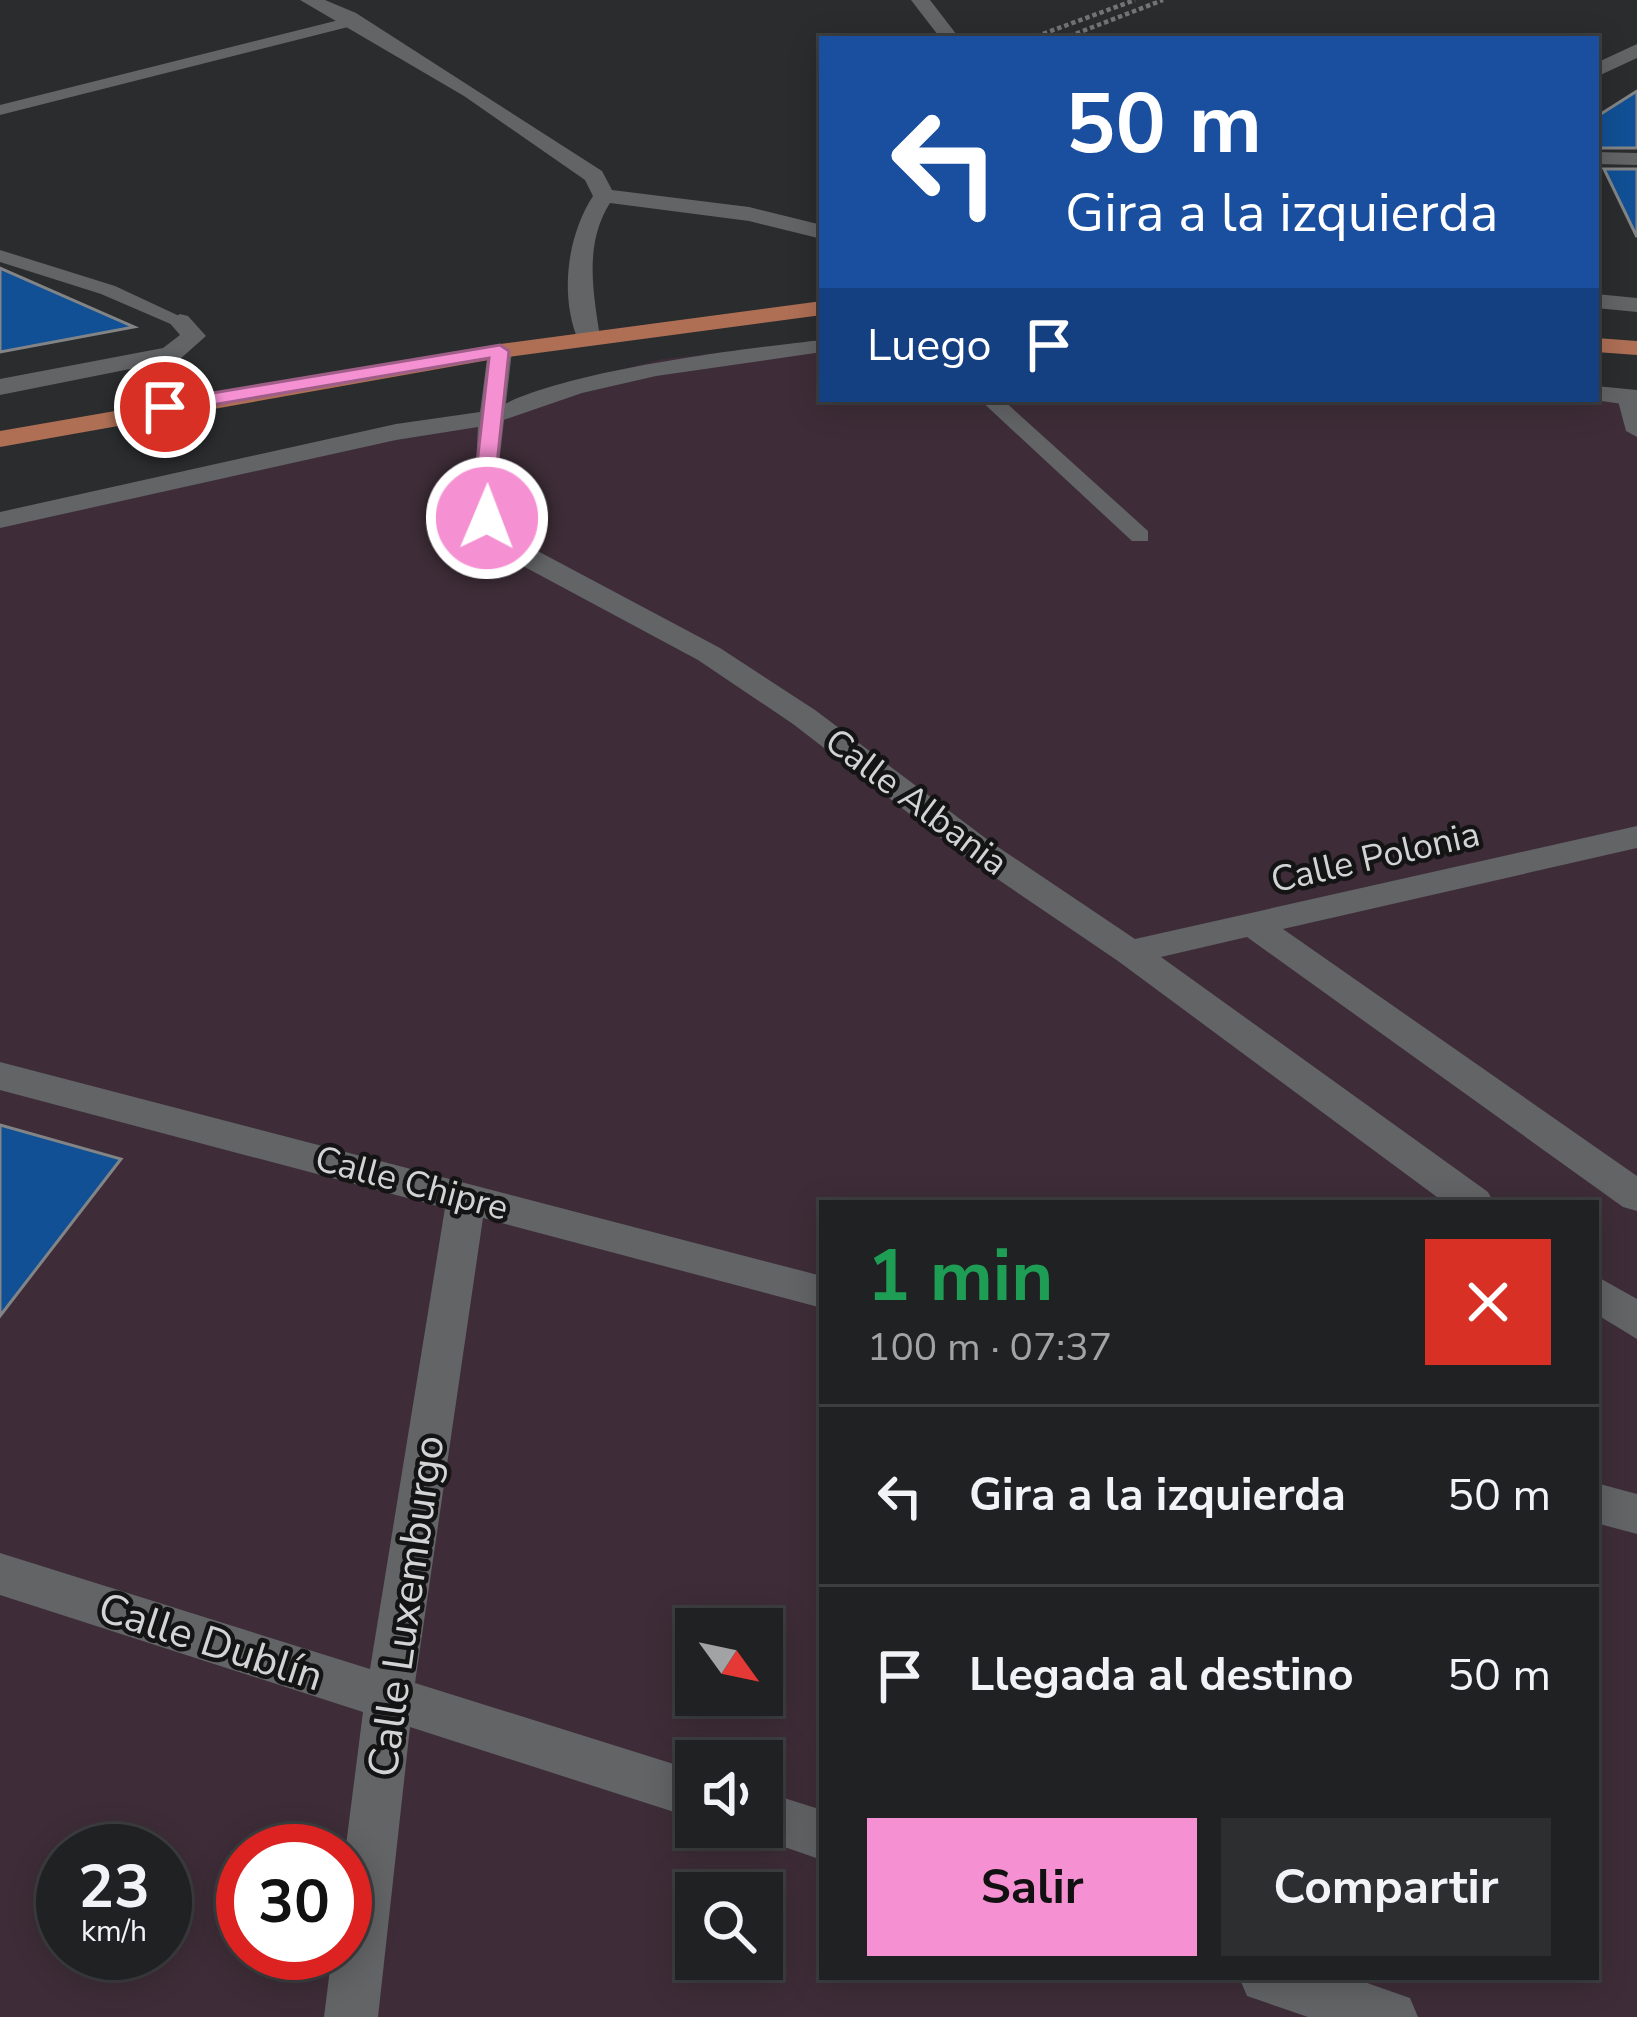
<!DOCTYPE html>
<html lang="es">
<head>
<meta charset="utf-8">
<style>
  body { margin:0; font-family:"Nunito Sans",sans-serif; background:#2d2e2f; color:#f1f3f6; height:100vh; display:flex; flex-direction:column; font-size:45px; white-space:nowrap }
  * { box-sizing:border-box; margin:0 }
  p { font-size:39px; color:#a2a3a5 }
  .icon { flex:none; width:66px; height:66px; fill:none; stroke:currentColor; stroke-width:2; stroke-linecap:round; stroke-linejoin:round }
  .map { position:relative; flex:1; overflow:hidden }
  .panel { position:absolute; left:819px; top:1200px; width:780px; height:780px; display:flex; flex-direction:column; background:#202122; border-radius:0px; box-shadow:0 6px 30px #0003,0 0 0 3px #3d3e40 }
  .panel>* { flex:none }
  .top-card { position:absolute; left:819px; top:36px; width:780px; height:366px; border-radius:0px; box-shadow:0 6px 30px #0003,0 0 0 3px #3d3e40; background:#1a4fa0; color:#fff; overflow:hidden }
  .needle { width:78px; rotate:123deg }
  .fabs { position:absolute; left:675px; top:1608px; display:grid; gap:24px }
  .fabs a { display:grid; place-items:center; width:108px; height:108px; border-radius:0px; background:#202122; box-shadow:0 6px 30px #0003,0 0 0 3px #3d3e40; font-size:60px }
  .speed { position:absolute; left:36px; top:1824px; display:flex; gap:24px; font-size:60px; font-weight:700; text-align:center }
  .speed>* { display:grid; place-content:center; width:156px; height:156px; border-radius:50%; background:#202122; box-shadow:0 6px 30px #0003,0 0 0 3px #3d3e40; line-height:1 }
  .speed small { font-size:30px; font-weight:400 }
  .speed .limit { border:18px solid #d22; background:#fff; color:#111 }
  .pin { position:absolute; display:grid; place-items:center; width:102px; height:102px; color:#fff; margin:-51px; border:6px solid #fff; border-radius:50%; box-shadow:0 3px 12px #0007 }
  .me { position:absolute; width:132px; margin:-66px; rotate:1deg; stroke-linejoin:round; filter:drop-shadow(0 0 9px #0008) }
  .turn { display:flex; align-items:center; gap:42px; height:252px; padding:0 48px; font-size:54px }
  .turn .icon { width:156px; height:156px; stroke-width:2.5 }
  .turn b { display:block; font-size:84px; line-height:102px }
  .then { display:flex; align-items:center; height:114px; padding:0 48px; background:#0003; gap:24px; font-size:45px }
  .round { display:grid; place-items:center; flex:none; width:126px; height:126px; border-radius:0px; background:#2d2e2f }
  .headline { display:flex; align-items:center; justify-content:space-between; height:204px; padding:0 48px }
  h1 { font-size:72px; font-weight:700; line-height:90px; color:#1e9e55 }
  .primary-button { display:flex; gap:24px; margin-top:auto; padding:24px 48px }
  .primary-button a { flex:1; height:138px; border-radius:0px; background:#f591d2; color:#111; font-size:48px; font-weight:700; line-height:138px; text-align:center }
  .primary-button a+a { background:#2d2e2f; color:#f1f3f6 }
  ul { padding:0; list-style:none }
  li { display:flex; align-items:center; gap:36px; height:180px; padding:0 48px; border-top:3px solid #3d3e40 }
  li div { flex:1 }
  li b { display:block; font-size:45px }
  li em { font-style:normal }
  .map>svg:first-child { display:block }
</style>
</head>
<body>
<div class="map">
<svg width="1637" height="2017" viewBox="0 0 1637 2017">
  <rect width="100%" height="100%" fill="#2a2c2e"/>
  <!-- industrial -->
  <path fill="#3e2d38" fill-rule="evenodd" d="M822,341V399L1637,398V2017H0V520L495,417L567,383L663,359ZM822,1203H1596V1977H822ZM696,1629H762V1695H696ZM696,1761H762V1827H696ZM63,1851H165V1953H63ZM243,1851H345V1953H243ZM696,1893H762V1959H696Z"/>
  <!-- building -->
  <g fill="#115095" stroke="#828486" stroke-width="3">
    <path d="M1637,91V148H1596V117Z"/>
    <path d="M1604,169H1637V237Z"/>
    <path d="M0,268L134,327L0,352Z"/>
    <path d="M0,1125L121,1159L0,1316Z"/>
  </g>
  <g fill="none" stroke-linecap="round" stroke-linejoin="round">
    <!-- path -->
    <g stroke="#737476" stroke-width="4.5" stroke-dasharray="4.5 3" stroke-linecap="butt">
      <path d="M1029,39L1135,0"/>
      <path d="M1062,39L1163,0"/>
    </g>
    <!-- lane -->
    <g fill="#626466" fill-rule="evenodd">
      <path d="M355,16L360,18V24L0,115V105Z"/>
      <path d="M0,250L115,286L190,321L173,325L101,294L0,262Z"/>
      <path d="M822,340V352L656,376L582,393L495,423L484,417C535,373 749,348 822,340Z"/>
      <path d="M1628,391L1637,395V437L1626,431L1617,397Z"/>
      <path d="M979,399H1002L1148,531V541H1132Z"/>
    </g>
    <!-- street -->
    <g fill="#626466" fill-rule="evenodd">
      <path d="M300,0H325L356,13L602,171L612,190L749,207L822,225V239L749,221L610,203C584,244 593,291 600,337L597,342H579C559,297 567,236 593,196L585,180L464,96Z"/>
      <path d="M911,0H930L960,39H941Z"/>
      <path d="M1637,44V58L1596,77V63Z"/>
      <path d="M1596,152L1637,153V165L1596,164Z"/>
      <path d="M1596,294L1637,298V312L1596,308Z"/>
      <path d="M180,314L188,316L206,336L180,359L0,395V379L163,348L180,335L168,321Z"/>
      <path d="M500,344L512,351L499,464L501,519L517,540L720,648L815,710L992,843L1135,939L1637,826V848L1283,929L1637,1176V1211L1623,1207L1247,937L1161,957L1488,1192L1494,1203H1445L1118,961L968,859L793,724L698,660L497,552L473,519L478,427L396,440L0,528V512L396,424L480,412L488,351Z"/>
      <path d="M1596,386L1637,390V406L1587,399H1596Z"/>
      <path d="M0,1062L822,1276V1308L483,1218L415,1683L696,1771V1819L410,1727L378,2017H324L332,1953H345V1853L363,1712L0,1595V1553L370,1669L445,1208L0,1090Z"/>
      <path d="M1596,1276L1637,1299V1339L1596,1314Z"/>
      <path d="M1596,1483L1637,1494V1534L1596,1523Z"/>
      <path d="M762,1791L822,1810V1860L744,1833L742,1827H762Z"/>
      <path d="M1239,1977H1350L1410,1998L1418,2017H1308L1247,1996Z"/>
    </g>
    <!-- primary -->
    <g fill="#ae6f55" fill-rule="evenodd">
      <path d="M822,301V315L500,358L0,447V431L500,344Z"/>
      <path d="M1596,338L1637,341V355L1596,352Z"/>
    </g>
  </g>
  <!-- route -->
  <path fill="#f591d2" stroke="#9f5e88" stroke-width="3" d="M500,345L509,351L497,464V518L487,525L476,518L477,464L489,358L165,413L155,407L165,401Z"/>
  <g text-anchor="middle" stroke-width="9" stroke-linejoin="round" paint-order="stroke">
    <!-- street labels -->
    <g font-size="36" fill="#d2d3d5" stroke="#141415">
      <text transform="translate(917 801) rotate(37)" y="13">Calle Albania</text>
      <text transform="translate(1375 856) rotate(-13)" y="13">Calle Polonia</text>
      <text transform="translate(412 1182) rotate(15)" y="13">Calle Chipre</text>
    </g>
    <!-- near-street labels -->
    <g font-size="42" fill="#d2d3d5" stroke="#141415">
      <text transform="translate(405 1606) rotate(-82)" y="15">Calle Luxemburgo</text>
      <text transform="translate(211 1641) rotate(18)" y="15">Calle Dublín</text>
    </g>
  </g>
</svg>
<div class="fabs">
<a><svg class="needle" viewBox="-14 -14 28 28"><path d="M0-13l5 13h-10z" fill="#e53935"/><path d="M0 13l5-13h-10z" fill="#a2a3a5"/></svg></a>
<a><svg class="icon" aria-label="sound" viewBox="0 0 24 24"><path d="M4 9h4l5-4v14l-5-4H4zM17 9q2 3 0 6"/></svg></a>
<a><svg class="icon" aria-label="search" viewBox="0 0 24 24"><circle cx="10" cy="10" r="6"/><path d="M15 15l6 6"/></svg></a>
</div>
<div class="speed"><div>23<small>km/h</small></div><div class="limit">30</div></div>
<div class="pin" style="left:165px;top:407px;background:#d93025"><svg class="icon" aria-label="arrive" viewBox="0 0 24 24"><path d="M6 21V4h12l-3 4 3 4H6"/></svg></div>
<svg class="me" style="left:487px;top:518px" viewBox="-20 -20 40 40"><circle r="17" fill="#f591d2" stroke="#fff" stroke-width="3"/><path d="M0-11L8 9 0 5-8 9z" fill="#fff"/></svg>
<div class="top-card">
<div class="turn"><svg class="icon" aria-label="left" viewBox="0 0 24 24"><path d="M17 20v-9H6M10 6l-5 5 5 5"/></svg><div><b>50 m</b>Gira a la izquierda</div></div>
<div class="then">Luego<svg class="icon" aria-label="arrive" viewBox="0 0 24 24"><path d="M6 21V4h12l-3 4 3 4H6"/></svg></div>
</div>
<section class="panel">
<div class="headline"><div><h1>1 min</h1><p>100 m · 07:37</p></div><a class="round" style="background:#d93025;color:#fff"><svg class="icon" aria-label="close" viewBox="0 0 24 24"><path d="M6 6l12 12M18 6L6 18"/></svg></a></div>
<ul>
<li><svg class="icon" aria-label="left" viewBox="0 0 24 24"><path d="M17 20v-9H6M10 6l-5 5 5 5"/></svg><div><b>Gira a la izquierda</b></div><em>50 m</em></li>
<li><svg class="icon" aria-label="arrive" viewBox="0 0 24 24"><path d="M6 21V4h12l-3 4 3 4H6"/></svg><div><b>Llegada al destino</b></div><em>50 m</em></li>
</ul>
<div class="primary-button"><a>Salir</a><a>Compartir</a></div>
</section>
</div>
</body>
</html>
